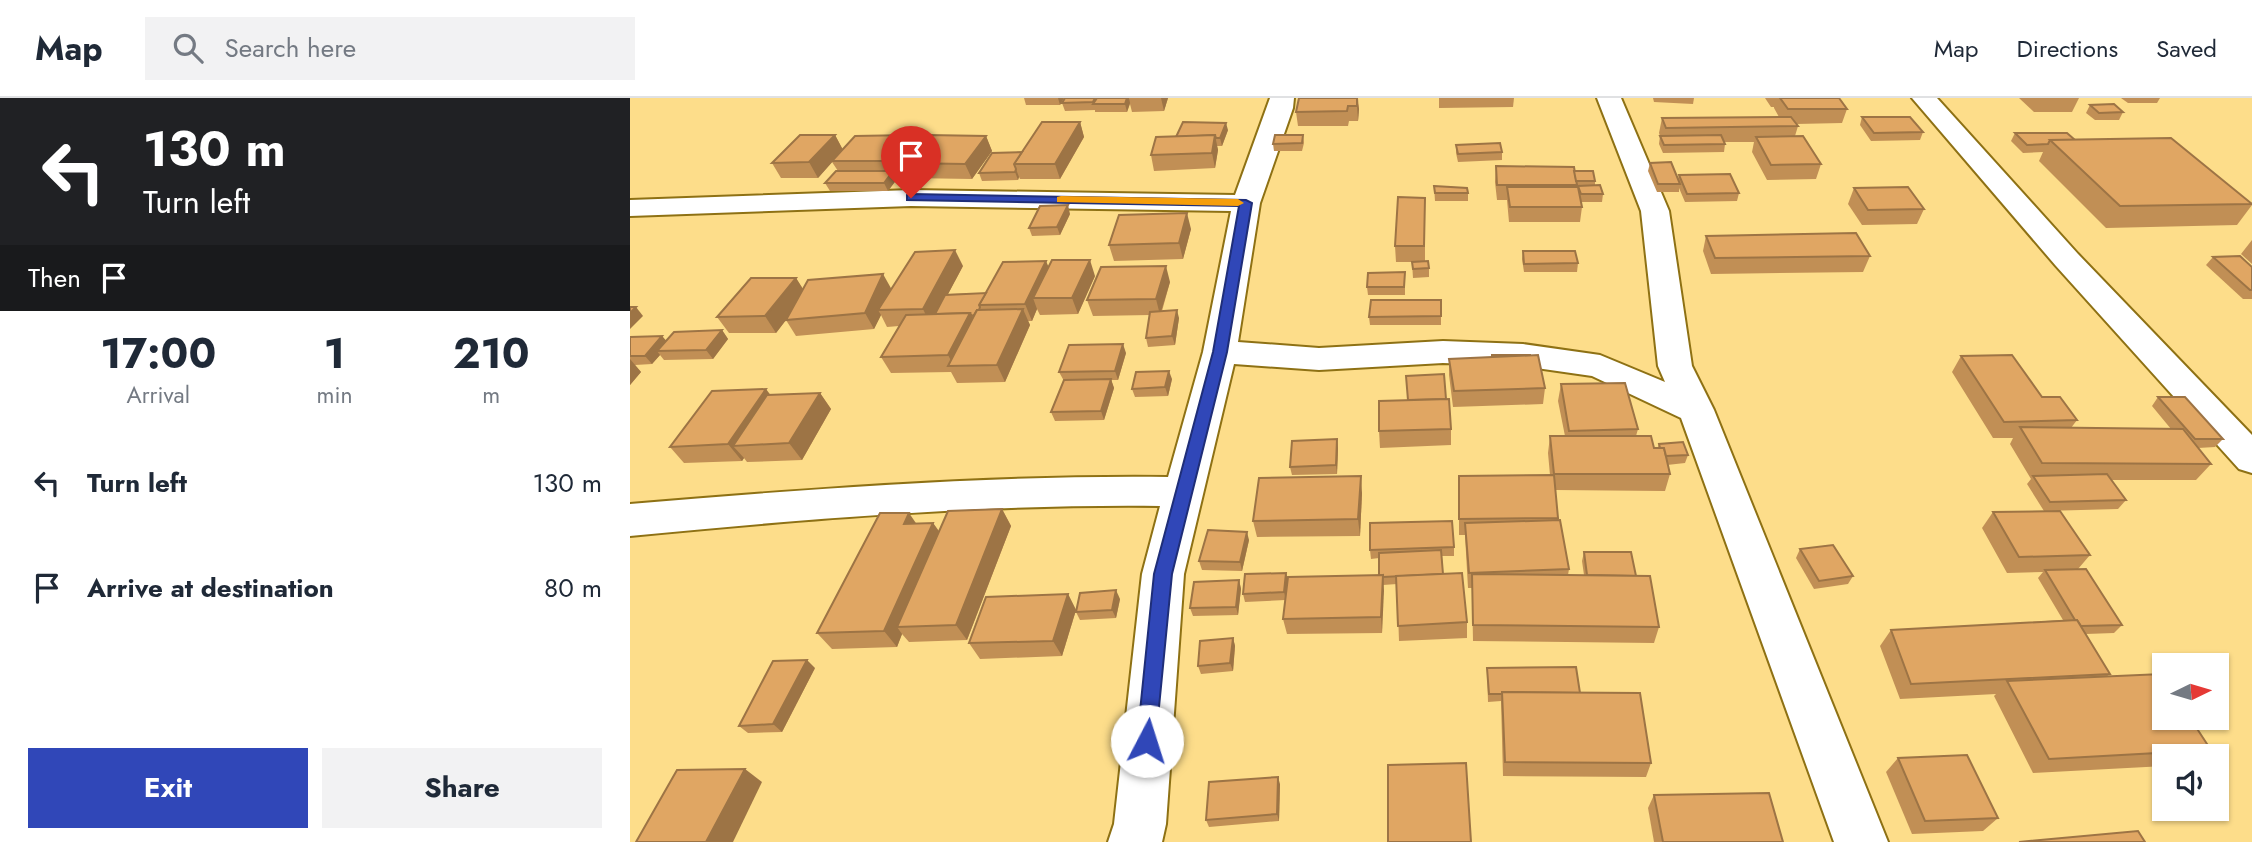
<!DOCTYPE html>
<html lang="en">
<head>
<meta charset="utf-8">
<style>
  body { margin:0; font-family:Jost,sans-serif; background:#f2f2f3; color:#1f2937; height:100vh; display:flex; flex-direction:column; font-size:26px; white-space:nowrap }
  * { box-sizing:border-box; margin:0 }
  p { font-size:23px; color:#747a83 }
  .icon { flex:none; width:38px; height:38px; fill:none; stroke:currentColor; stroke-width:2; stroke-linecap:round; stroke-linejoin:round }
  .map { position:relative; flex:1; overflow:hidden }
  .sheet { display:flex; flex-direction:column; background:#fff; width:630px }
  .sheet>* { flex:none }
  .banner { background:#202124; color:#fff; overflow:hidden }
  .needle { width:46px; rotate:85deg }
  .buttons { position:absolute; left:1522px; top:555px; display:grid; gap:14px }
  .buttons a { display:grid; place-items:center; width:77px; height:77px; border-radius:0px; background:#fff; box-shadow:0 2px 5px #0004; font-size:35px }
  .pin { position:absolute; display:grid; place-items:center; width:60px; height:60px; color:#fff; margin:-72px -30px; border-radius:50% 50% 50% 0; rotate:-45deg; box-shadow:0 0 7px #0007 }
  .pin .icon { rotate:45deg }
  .me { position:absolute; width:77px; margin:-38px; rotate:5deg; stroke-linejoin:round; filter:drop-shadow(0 0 5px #0008) }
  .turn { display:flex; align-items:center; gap:24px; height:147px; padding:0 28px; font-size:32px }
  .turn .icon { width:91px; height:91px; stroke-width:2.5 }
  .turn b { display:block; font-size:49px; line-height:60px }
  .then { display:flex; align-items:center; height:66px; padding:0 28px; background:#0003; gap:14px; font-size:26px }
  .eta { display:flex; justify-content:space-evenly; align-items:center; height:119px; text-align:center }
  .eta b { font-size:42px; font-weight:700; line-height:49px }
  .action { display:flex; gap:14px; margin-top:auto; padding:14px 28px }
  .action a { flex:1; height:80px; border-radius:0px; background:#3047b8; color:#fff; font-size:28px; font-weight:700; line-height:80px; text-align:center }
  .action a+a { background:#f2f2f3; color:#1f2937 }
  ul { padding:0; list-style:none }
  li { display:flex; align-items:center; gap:21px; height:105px; padding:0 28px }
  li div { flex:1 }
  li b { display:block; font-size:26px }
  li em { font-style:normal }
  header { display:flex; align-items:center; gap:42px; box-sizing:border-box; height:98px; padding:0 35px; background:#fff; border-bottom:2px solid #e0e1e3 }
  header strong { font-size:33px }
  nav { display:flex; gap:38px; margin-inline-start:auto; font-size:24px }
  .search { width:490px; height:63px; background:#f2f2f3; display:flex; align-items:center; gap:18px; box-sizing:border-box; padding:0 24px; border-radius:0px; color:#747a83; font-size:26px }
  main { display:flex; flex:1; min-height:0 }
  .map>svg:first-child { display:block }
</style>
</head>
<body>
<header>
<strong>Map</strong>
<div class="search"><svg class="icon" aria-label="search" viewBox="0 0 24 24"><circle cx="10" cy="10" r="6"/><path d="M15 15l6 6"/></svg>Search here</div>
<nav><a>Map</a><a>Directions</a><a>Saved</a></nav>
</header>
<main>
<section class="sheet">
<div class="banner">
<div class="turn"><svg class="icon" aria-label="left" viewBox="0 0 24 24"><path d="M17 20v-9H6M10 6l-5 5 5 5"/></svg><div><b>130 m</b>Turn left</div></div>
<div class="then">Then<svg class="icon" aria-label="arrive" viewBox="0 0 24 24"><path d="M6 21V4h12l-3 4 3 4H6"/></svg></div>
</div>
<div class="eta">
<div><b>17:00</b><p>Arrival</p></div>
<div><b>1</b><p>min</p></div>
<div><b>210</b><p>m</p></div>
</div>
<ul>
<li><svg class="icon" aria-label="left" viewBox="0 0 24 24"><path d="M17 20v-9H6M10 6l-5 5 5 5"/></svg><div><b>Turn left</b></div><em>130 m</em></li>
<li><svg class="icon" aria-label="arrive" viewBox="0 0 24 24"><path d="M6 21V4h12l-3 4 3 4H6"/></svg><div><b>Arrive at destination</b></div><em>80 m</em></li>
</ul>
<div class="action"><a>Exit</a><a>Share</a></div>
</section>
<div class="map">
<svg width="1622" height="744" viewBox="0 0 1622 744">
  <rect width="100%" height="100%" fill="#fddd8a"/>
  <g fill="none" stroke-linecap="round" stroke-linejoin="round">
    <!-- minor casing -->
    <g stroke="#8e7114" stroke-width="4">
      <g id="minor">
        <path d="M640,0H664L663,10L630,105L608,244L689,250L813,243L893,246L970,257L1035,284L1028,268L1011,113L967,0H991L1039,113L1062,268L1084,312L1258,744H1204L1051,320L962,278L893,268L813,265L689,272L604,266L554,476L536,726L532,744H478L484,726L512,476L530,408C353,406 176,421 0,438V406C179,391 358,377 538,379L573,254L601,113L281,108L0,118V102L281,92L605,97Z"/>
        <path d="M1282,0H1307L1448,156L1622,337V375L1609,371L1426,168Z"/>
      </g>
    </g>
    <!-- minor -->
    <use href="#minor" fill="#fff" fill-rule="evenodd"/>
  </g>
  <!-- wall -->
  <g fill="#c18f55">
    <path d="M394,0H434L430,7H396Z"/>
    <path d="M435,0H538L534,13L502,14L500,6L497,14H465V12L435,13L432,5Z"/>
    <path d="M728,0L729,11L728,23H719L718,28H668L666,14Z"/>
    <path d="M809,0H884L883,9L809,10Z"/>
    <path d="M1023,0H1064L1063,6L1024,4Z"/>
    <path d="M1135,0H1209L1217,11L1212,25L1166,26L1168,28L1165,38L1191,66L1186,81L1137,82L1122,54L1124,44H1094L1095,46L1094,54L1033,55L1029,46L1030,38L1029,35L1032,20L1149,19L1144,10V9H1141Z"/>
    <path d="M1389,0H1449L1442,14H1404Z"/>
    <path d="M1491,0H1530L1527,5H1498Z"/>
    <path d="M1460,7L1493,14L1489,22H1465L1456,15Z"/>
    <path d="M1232,19L1293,34L1290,42L1241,43L1230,27Z"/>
    <path d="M450,24L454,39L430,81H390L389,79L388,82L352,83L349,75L392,54Z"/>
    <path d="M598,32L592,48H587L588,52L585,70L524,73L521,57L546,39Z"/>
    <path d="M1385,35L1445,42L1622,105V107L1607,127L1476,130L1409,63L1413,54L1393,55L1381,43Z"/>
    <path d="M205,37L213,52L280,37L286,50L356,38L362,53L342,81L280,80L274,68L266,78L267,81L258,93H200L195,85L208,73L202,64L188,80H151L142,65Z"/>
    <path d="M673,37L674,45L672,53H644L643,46Z"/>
    <path d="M826,47L872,54V62L828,64L826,55Z"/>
    <path d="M1020,65L1048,81L1049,77L1109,95L1107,103L1055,104L1049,90V94H1027L1018,73Z"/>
    <path d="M866,68L944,73L965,83V87L973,96L972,104H951L952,109L950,124H879L877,102H867L865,84Z"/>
    <path d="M804,88L838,95V103H805Z"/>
    <path d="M1224,90L1294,111L1287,126L1232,127L1218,106Z"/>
    <path d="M795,100V163L799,170V179L783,180L782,164H789H766L765,148Z"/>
    <path d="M440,116L430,137L402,138L399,130Z"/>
    <path d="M561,131L553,161L484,163L479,147Z"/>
    <path d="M1076,138L1240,158L1233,174L1081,176L1073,153Z"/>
    <path d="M1622,142V166L1611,156Z"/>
    <path d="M893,153L948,165L947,174H894L892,161Z"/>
    <path d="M1583,159L1622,169V201H1613L1576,167Z"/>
    <path d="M333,168L318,196L356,195L419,170L465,178L448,216L410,217L407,211L402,223H398L400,227L375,284L327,285L321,274L261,275L251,259L269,228L257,229L251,217L244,231L166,238L156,222L146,235H99L87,219L166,180L173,191H262Z"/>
    <path d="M775,183V197H738L737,189Z"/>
    <path d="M540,184L532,213L549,220L545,247L518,249L516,240L520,217L463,218L457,202Z"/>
    <path d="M811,202V227H740L739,219Z"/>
    <path d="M92,232L98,241L83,261L34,262L30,257L22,266L5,267L11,274L0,287V239L32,238L36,243Z"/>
    <path d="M496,255L488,282H481L484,290L474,322L425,323L421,314L434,283L429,274Z"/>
    <path d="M1331,258L1412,299L1447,322L1441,330L1541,331L1522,308L1528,299L1593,341L1585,349L1568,350L1581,366L1566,382H1481L1496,402L1488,411L1414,413L1397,386L1401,381L1380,346L1383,340H1363L1322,274Z"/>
    <path d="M819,261L915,290L913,306L823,309L819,277Z"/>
    <path d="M542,281L538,298L505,299L502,291Z"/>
    <path d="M931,286L1008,331L1006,338L1024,350H1028L1029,346L1058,357L1055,365L1037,367L1040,376L1035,393L925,392L928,422L939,471L938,477H954L952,463L954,454L1006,478L1029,529L1024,545L843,543L842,490H838L835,437H829V378L920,377L918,355L920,338H935L928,303Z"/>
    <path d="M190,295L201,311L172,362L117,364L114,360L112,363L54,365L40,349L141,297Z"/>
    <path d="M816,301L821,331V347L750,350L749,333L777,302Z"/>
    <path d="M707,341L708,350L707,376L662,377L660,369Z"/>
    <path d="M732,395L730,438L627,439L623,423Z"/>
    <path d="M372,411L381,428L337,542L279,544L272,536L267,549L202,551L187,535L287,425H303L309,433Z"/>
    <path d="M1363,414L1460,457L1448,471L1492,527L1484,535L1456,536L1480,576L1476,579L1581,652L1573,658H1535V668L1403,675L1364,598L1366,596L1270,601L1250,548L1261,532L1433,522L1408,480L1413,474L1377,475L1352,430Z"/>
    <path d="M619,442L612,473L572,472L569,463Z"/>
    <path d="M824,449V458H812L813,476L837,524V540L769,543L767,486L753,487L752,535L657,536L653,521L655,502L615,504L613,496L656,475L658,482L749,478V460L741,461L740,452Z"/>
    <path d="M1170,451L1223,478L1218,486L1184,491L1166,460Z"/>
    <path d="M609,482L611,491L608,517L563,518L560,510Z"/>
    <path d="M438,496L446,512L432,558L350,561L339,545Z"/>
    <path d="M490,501L486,520L450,522L446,514Z"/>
    <path d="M603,540L605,548L603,573L571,576L568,568Z"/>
    <path d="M185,570L152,634L118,635L109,628Z"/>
    <path d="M857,570L950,595L1021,665L1016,679L873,678L871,603L858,604Z"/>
    <path d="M1268,660L1368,720L1353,733L1282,736L1256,674Z"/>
    <path d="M650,686L649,723L579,729L576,722Z"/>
    <path d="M1024,697L1153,744H1024L1018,710Z"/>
  </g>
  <!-- shaded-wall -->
  <g fill="#9d7445">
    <path d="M428,0H434L430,7Z"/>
    <path d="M497,0H499L500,5L497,14L495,6Z"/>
    <path d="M531,0H538L534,13Z"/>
    <path d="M727,0L729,11L728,23L727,8Z"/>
    <path d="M450,24L454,39L430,81L425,66Z"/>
    <path d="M596,25L598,32L592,48L590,40Z"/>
    <path d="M205,37L213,52L188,80L179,64Z"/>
    <path d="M280,37L287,52L273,65L274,68L266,78L259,63Z"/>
    <path d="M585,37L588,52L585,70L582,55Z"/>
    <path d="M356,38L362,53L342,81L335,66Z"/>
    <path d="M386,71L389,79L388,82L385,74Z"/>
    <path d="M263,73L267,81L258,93L254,85Z"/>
    <path d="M438,107L440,116L430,137L427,129Z"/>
    <path d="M557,115L561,131L553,161L549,145Z"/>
    <path d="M325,152L333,168L301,228L293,211Z"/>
    <path d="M460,162L465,178L448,216L442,200Z"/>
    <path d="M416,163L423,179L403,200L407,211L402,223L395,206Z"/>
    <path d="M536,168L540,184L530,217L526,201Z"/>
    <path d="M253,176L262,192L248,212L251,217L244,231L235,215Z"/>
    <path d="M166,180L176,196L146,235L135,218Z"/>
    <path d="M6,209L13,218L0,231V215Z"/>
    <path d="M393,211L400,227L375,284L367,267Z"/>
    <path d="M547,212L549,220L545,247L542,238Z"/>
    <path d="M340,215L348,231L324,268L318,257Z"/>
    <path d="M92,232L98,241L83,261L76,252Z"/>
    <path d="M32,238L39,246L27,253L30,257L22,266L15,258Z"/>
    <path d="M493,246L496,255L488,282L485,273Z"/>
    <path d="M0,261L11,274L0,287Z"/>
    <path d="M539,273L542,281L538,298L535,289Z"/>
    <path d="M481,281L484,290L474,322L471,313Z"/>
    <path d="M136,291L148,307L103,348L114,360L112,363L98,346Z"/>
    <path d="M190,295L201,311L172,362L159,345Z"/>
    <path d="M707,341L708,350L707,376L706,367Z"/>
    <path d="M731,378L732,395L730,438L728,421Z"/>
    <path d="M372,411L381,428L337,542L326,527Z"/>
    <path d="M279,415L290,431L274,426Z"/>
    <path d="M303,425L314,441L267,529L272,536L267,549L254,533Z"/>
    <path d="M617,434L619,442L612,473L610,464Z"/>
    <path d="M656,475L658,483L656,502L654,494Z"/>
    <path d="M753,477L754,493L752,535L751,519Z"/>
    <path d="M609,482L611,491L608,517L606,509Z"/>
    <path d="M486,492L490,501L486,520L482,512Z"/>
    <path d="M438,496L446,512L432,558L423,543Z"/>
    <path d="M603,540L605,548L603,573L600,565Z"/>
    <path d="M177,562L185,570L152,634L143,626Z"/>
    <path d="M115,671L132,684L103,744H76Z"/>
    <path d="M648,679L650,686L649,723L647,716Z"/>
  </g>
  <!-- building -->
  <g fill="#e0a663" stroke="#9d7445" stroke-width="2">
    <path d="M435,0H465L463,4L432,5Z"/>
    <path d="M467,0H497L495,6H463Z"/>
    <path d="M669,0H727V8H718L717,13L666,14Z"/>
    <path d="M1150,0H1209L1217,11H1158Z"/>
    <path d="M1484,6L1493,14L1469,15L1460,7Z"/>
    <path d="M1161,19L1168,28L1036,30L1032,20Z"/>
    <path d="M1232,19H1280L1293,34L1244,35Z"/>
    <path d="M412,24H450L425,66H384Z"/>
    <path d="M553,24L596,25L590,40H586L585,37L546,39Z"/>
    <path d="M1385,35H1437L1445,42H1420L1418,46L1397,47Z"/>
    <path d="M170,37H205L179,64L142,65Z"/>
    <path d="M280,37L259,63H202L225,38Z"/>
    <path d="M297,37L356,38L335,66L273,65Z"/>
    <path d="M585,37L582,55L521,57L526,39Z"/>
    <path d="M645,37H673L672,45L643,46Z"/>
    <path d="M1091,37L1095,46L1034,47L1030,38Z"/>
    <path d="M1173,38L1191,66L1141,67L1126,39Z"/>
    <path d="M1541,40L1622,106L1490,108L1420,42Z"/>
    <path d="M870,45L872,54L828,56L826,47Z"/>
    <path d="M392,54L384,66L386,71L385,74L349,75L362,55Z"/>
    <path d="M1041,64L1050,86H1028L1020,65Z"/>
    <path d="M866,68L944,69L947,87H867Z"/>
    <path d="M206,73H263L254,85H195Z"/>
    <path d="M944,73H963L965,83H946Z"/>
    <path d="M1100,76L1109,95L1057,96L1049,77Z"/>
    <path d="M970,87L973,96H951L948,88Z"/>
    <path d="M804,88L837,90L838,95H805Z"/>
    <path d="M877,89H948L952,109H880Z"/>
    <path d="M1278,89L1294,111L1238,112L1224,90Z"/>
    <path d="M768,99L795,100L794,148H765Z"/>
    <path d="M438,107L427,129L399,130L410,108Z"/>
    <path d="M557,115L549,145L479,147L489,117Z"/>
    <path d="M1226,135L1240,158L1085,160L1076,138Z"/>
    <path d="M325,152L293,211L248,212L285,154Z"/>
    <path d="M893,153H945L948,165L894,166Z"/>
    <path d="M1610,158L1622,169V192H1620L1583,159Z"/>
    <path d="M422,162H460L442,200H403Z"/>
    <path d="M416,163L395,206L349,207L373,164Z"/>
    <path d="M798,163L799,170L783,171L782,164Z"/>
    <path d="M536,168L526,201L457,202L471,169Z"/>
    <path d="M775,174L774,189H737L738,175Z"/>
    <path d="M253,176L235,215L156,222L178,182Z"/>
    <path d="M121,180H166L135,218L87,219Z"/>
    <path d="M356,195L349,207L350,209L349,212H347L344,217L342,218L340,215L305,216L315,197Z"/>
    <path d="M741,202H811V218L739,219Z"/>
    <path d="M0,209H6L0,215Z"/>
    <path d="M393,211L367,267L318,268L347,212Z"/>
    <path d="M547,212L542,238L516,240L520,214Z"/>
    <path d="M340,215L318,257L251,259L276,217Z"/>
    <path d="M92,232L76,252L27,253L44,234Z"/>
    <path d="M32,238L15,258H0V239Z"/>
    <path d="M493,246L485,273L429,274L439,247Z"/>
    <path d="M862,257H900V258L862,259Z"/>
    <path d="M908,257L915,290L824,293L819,261Z"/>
    <path d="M1382,257L1412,299H1430L1447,322L1374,324L1331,258Z"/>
    <path d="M539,273L535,289L502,291L506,274Z"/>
    <path d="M814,276L816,301L778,302L776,278Z"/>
    <path d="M481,281L471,313L421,314L434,282Z"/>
    <path d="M995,285L1008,331L939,333L931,286Z"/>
    <path d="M136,291L98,346L40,349L82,293Z"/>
    <path d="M190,295L159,345L103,348L137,297Z"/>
    <path d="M1528,299H1555L1593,341H1565Z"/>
    <path d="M819,301L821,331L749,333V303Z"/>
    <path d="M1390,329L1553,331L1581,366L1412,365Z"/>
    <path d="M920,338H1021L1024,350H1034L1040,376H924Z"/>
    <path d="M707,341L706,367L660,369L662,343Z"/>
    <path d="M1053,344L1058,357L1036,358L1034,350H1030L1029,346Z"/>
    <path d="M1477,376L1496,402L1420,404L1403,378Z"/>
    <path d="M924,377L928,420L829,421V378Z"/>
    <path d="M731,378L728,421L623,423L629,380Z"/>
    <path d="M372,411L326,527L267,529L318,413Z"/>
    <path d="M1430,413L1460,457L1389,459L1363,414Z"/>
    <path d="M250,415H279L274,426L303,425L254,533L187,535Z"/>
    <path d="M930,422L939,471L839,475L835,425Z"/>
    <path d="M822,423L824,449L740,452V425Z"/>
    <path d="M578,432L617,434L610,464L569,463Z"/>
    <path d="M1203,447L1223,478L1189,483L1170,451Z"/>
    <path d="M811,452L813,476L753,479V477L749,478V455Z"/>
    <path d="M954,454H1001L1006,478L957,477Z"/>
    <path d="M1456,471L1492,527L1451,528L1447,522H1445L1415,472Z"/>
    <path d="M656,475L654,494L613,496L615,476Z"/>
    <path d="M832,475L837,524L768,528L766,478Z"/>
    <path d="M842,476L1020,478L1029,529L843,527Z"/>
    <path d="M753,477L751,519L653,521L658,479Z"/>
    <path d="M609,482L606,509L560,510L564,484Z"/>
    <path d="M486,492L482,512L446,514L450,495Z"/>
    <path d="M438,496L423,543L339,545L356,499Z"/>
    <path d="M1447,522L1480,576L1281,586L1261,532Z"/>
    <path d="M603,540L600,565L568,568L570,543Z"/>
    <path d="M177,562L143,626L109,628L143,563Z"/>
    <path d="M946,569L950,595L872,594V596H859L857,570Z"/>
    <path d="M1532,576L1535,581V620H1560L1581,652L1419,661L1377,583Z"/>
    <path d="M872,594L1010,595L1021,665L875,664Z"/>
    <path d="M1337,657L1368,720L1295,723L1268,660Z"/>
    <path d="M836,665L841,744H758V667Z"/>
    <path d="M115,671L76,744H6L47,672Z"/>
    <path d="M648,679L647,716L576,722L579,684Z"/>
    <path d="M1139,695L1153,744H1033L1024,697Z"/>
    <path d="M1508,733L1515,744H1389Z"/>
  </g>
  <!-- route -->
  <path fill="#3047b8" stroke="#1f2e78" stroke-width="2" d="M281,96L616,102L622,105L597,254L542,476L525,650L517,652L510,650L507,643L524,476L583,254L609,108L277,102V97Z"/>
  <!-- slow -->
  <path fill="#f59e0b" d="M431,98L608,101L614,105L608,108L427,104V99Z"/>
</svg>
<div class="buttons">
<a><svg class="needle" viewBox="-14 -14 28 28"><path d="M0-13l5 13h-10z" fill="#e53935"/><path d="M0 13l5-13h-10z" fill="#747a83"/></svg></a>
<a><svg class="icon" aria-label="sound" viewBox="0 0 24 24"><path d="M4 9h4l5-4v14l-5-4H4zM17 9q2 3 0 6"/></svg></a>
</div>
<div class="pin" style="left:281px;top:100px;background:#d93025"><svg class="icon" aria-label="arrive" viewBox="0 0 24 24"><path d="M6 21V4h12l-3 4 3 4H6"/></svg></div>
<svg class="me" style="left:517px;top:643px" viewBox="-20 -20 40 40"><circle r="19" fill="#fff"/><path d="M0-13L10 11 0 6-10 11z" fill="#3047b8"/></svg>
</div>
</main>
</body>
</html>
